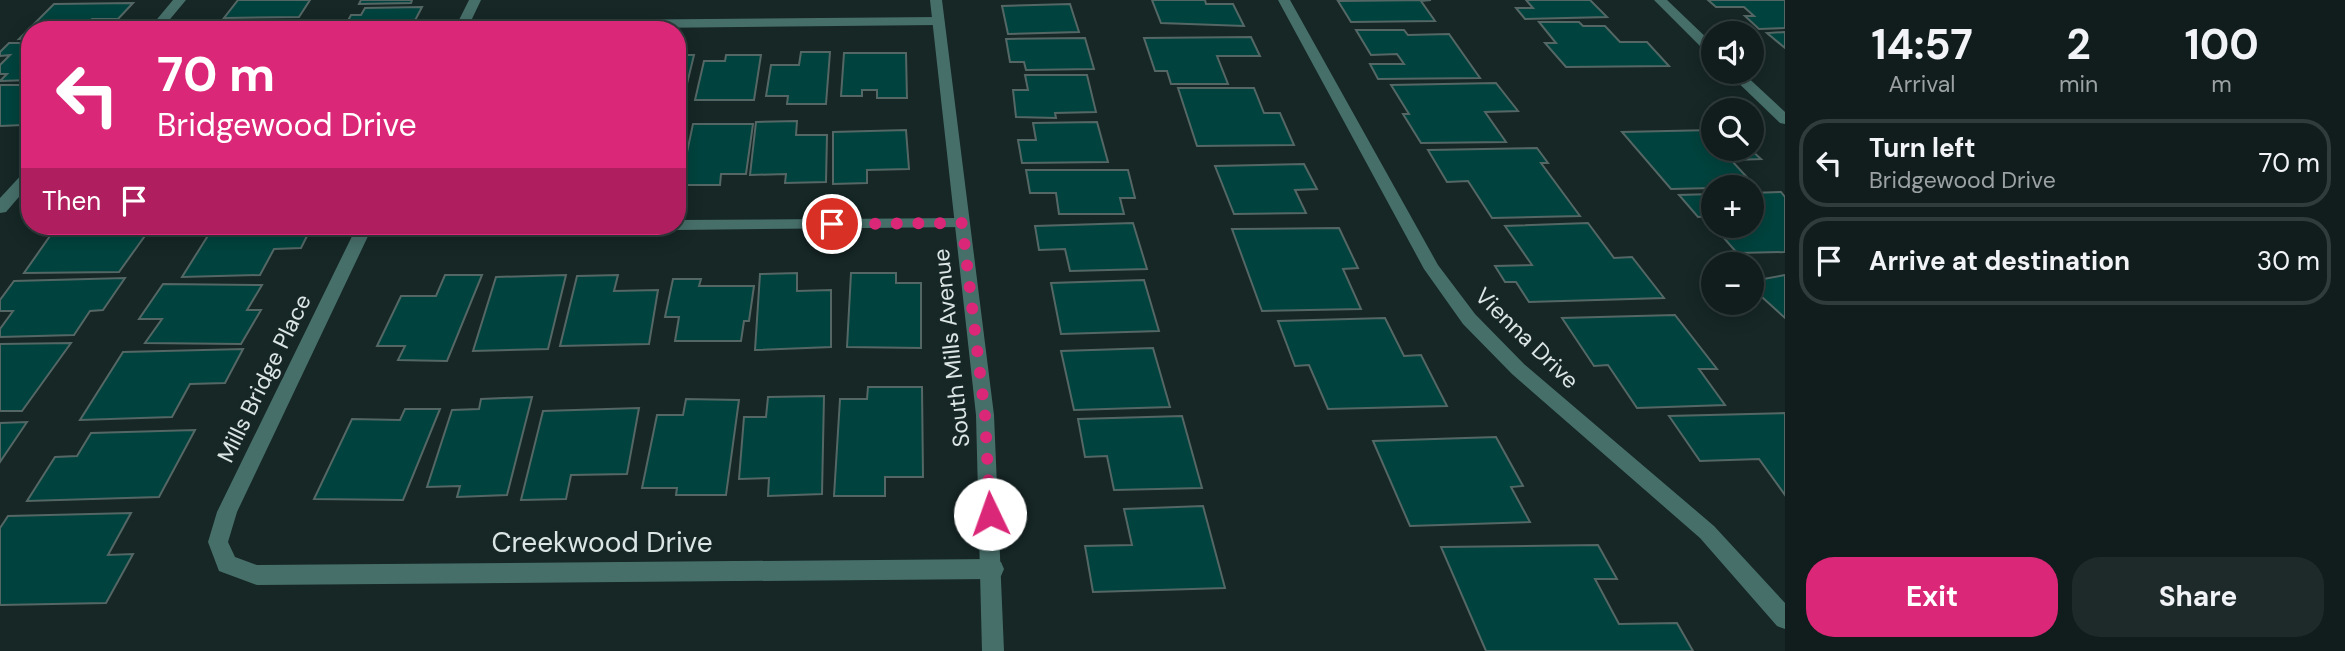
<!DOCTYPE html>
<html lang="en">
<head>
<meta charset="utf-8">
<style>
  body { margin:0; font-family:"DM Sans",sans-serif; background:#1e2a29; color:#f1f3f6; height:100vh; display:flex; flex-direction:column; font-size:26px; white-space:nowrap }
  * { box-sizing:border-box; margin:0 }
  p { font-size:23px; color:#9ca2a3 }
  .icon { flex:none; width:38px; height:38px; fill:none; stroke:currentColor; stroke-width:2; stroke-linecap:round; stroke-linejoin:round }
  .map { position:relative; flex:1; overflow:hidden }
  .sheet { display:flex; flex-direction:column; background:#101d1c; width:560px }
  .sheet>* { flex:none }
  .guide { position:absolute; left:21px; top:21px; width:665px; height:214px; border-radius:28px; box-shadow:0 4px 18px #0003,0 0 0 2px #303b3b; background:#db2777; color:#fff; overflow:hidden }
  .fabs { position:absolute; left:1701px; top:21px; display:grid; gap:14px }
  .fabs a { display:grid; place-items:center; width:63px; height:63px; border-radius:50%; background:#101d1c; box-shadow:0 4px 18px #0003,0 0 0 2px #303b3b; font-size:35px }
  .pin { position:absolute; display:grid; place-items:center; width:60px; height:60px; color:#fff; margin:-30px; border:4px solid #fff; border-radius:50%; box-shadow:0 2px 7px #0007 }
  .me { position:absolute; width:77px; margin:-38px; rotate:357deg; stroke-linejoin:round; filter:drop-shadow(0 0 5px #0008) }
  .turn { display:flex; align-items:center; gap:24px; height:147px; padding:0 21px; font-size:32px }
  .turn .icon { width:91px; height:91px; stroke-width:2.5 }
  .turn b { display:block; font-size:49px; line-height:60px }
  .then { display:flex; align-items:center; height:66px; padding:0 21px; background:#0003; gap:14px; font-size:26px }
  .eta { display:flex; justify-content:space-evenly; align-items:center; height:119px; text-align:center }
  .eta b { font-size:42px; font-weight:700; line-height:49px }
  .primary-button { display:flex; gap:14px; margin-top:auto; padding:14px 21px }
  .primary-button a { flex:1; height:80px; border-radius:28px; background:#db2777; color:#fff; font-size:28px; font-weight:700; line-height:80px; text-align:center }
  .primary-button a+a { background:#1e2a29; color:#f1f3f6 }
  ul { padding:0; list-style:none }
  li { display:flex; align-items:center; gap:21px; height:88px; margin:0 14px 10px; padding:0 7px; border:4px solid #303b3b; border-radius:28px }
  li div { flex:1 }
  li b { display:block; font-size:26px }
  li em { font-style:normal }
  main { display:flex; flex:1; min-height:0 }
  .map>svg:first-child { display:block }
</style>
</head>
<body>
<main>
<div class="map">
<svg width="1785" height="651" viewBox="0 0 1785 651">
  <rect width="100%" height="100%" fill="#162726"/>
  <!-- building -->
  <g fill="#00433e" stroke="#546765" stroke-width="2">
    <path d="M238,0H310L299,17L224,18Z"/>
    <path d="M361,0H412L411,3L359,4Z"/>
    <path d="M1152,0H1205L1206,4H1233L1244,26L1161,23Z"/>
    <path d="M1431,0L1421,1L1435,21L1351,22L1338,1Z"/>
    <path d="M1526,0H1590L1607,17L1525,19L1516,8H1533Z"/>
    <path d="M1708,0H1785V28L1759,29L1745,16H1754L1744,7H1716Z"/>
    <path d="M133,3L118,19H92L87,25H112L107,30H30V38L19,39L54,4Z"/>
    <path d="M1070,4L1079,32L1008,34L1002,6Z"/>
    <path d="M422,7L410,30H343L351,15H361L365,8Z"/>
    <path d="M280,21L275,29L233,30L239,22Z"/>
    <path d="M1539,22H1579L1583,26H1605L1620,42H1647L1669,66L1566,67L1545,43H1556Z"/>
    <path d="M1356,30H1404L1408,35L1449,34L1480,78L1378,79L1370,64H1404L1397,54L1371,55Z"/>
    <path d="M1785,32V48L1767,33Z"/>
    <path d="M1251,37L1260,56H1217L1228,84H1171L1167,71H1155L1144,38Z"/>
    <path d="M1085,38L1094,69L1026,70L1024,62H1010L1006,39Z"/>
    <path d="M9,43H30V80L0,81L7,74H0V65L10,55L0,56V52Z"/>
    <path d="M801,52H830L826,104H787L788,96H766L771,65H799Z"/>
    <path d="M844,53H906L907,98H877V90H862V96H841Z"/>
    <path d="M677,55H694L683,100H677Z"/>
    <path d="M726,55H761L754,100H695L704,61H725Z"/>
    <path d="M1025,75H1087L1096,112L1055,113L1056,118L1016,117L1013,90H1028Z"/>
    <path d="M1496,83L1518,111L1485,112L1506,142L1421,143L1403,114H1409L1391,85Z"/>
    <path d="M0,85H30V117L23,125L0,126Z"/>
    <path d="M1178,88H1254L1264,113H1280L1294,145L1197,146Z"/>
    <path d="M797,121L796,135H827L826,182L785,183L786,174L750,175L756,122Z"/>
    <path d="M1097,122L1108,162L1022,163L1018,140H1036L1033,123Z"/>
    <path d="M693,124H753L746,174H721L720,185H680Z"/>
    <path d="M906,130L909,169L867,170V183L833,184V132Z"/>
    <path d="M1713,130V149H1750L1761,159L1731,160L1756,187L1671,189L1622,132Z"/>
    <path d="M1537,148L1548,163H1541L1580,216L1492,218L1468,181L1447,182L1428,150Z"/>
    <path d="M1304,164L1317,189L1295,190L1306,213L1234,214L1215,166Z"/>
    <path d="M1026,170H1128L1135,198H1120L1124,214H1059L1056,193H1030Z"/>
    <path d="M1781,192L1785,197V252L1737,253L1717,230L1732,229L1729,226H1752V193Z"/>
    <path d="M1713,194V216L1698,217L1679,195Z"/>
    <path d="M1133,223L1147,269L1070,271L1065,249L1039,250L1035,226Z"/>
    <path d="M1588,223L1614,258L1632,257L1664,298L1529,302L1516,282H1505L1495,266L1532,265L1505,226Z"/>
    <path d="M57,226H152L119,272L24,273Z"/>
    <path d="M214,226H312L301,248L274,249L260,275L182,277Z"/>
    <path d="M1339,228L1358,268L1343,269L1361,309L1262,311L1232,229Z"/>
    <path d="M797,273V291L831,290V347L755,350L760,274Z"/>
    <path d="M851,273H896V283H921V348L847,347Z"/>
    <path d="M445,275H482L447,361L398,360L405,346H377L401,296H436Z"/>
    <path d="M566,275L548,349L473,351L496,277Z"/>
    <path d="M618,275L614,291L658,290L649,344L560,346L577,276Z"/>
    <path d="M1785,275V318L1752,288V281Z"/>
    <path d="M125,278L103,310L90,311L74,335L0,337V329L13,311H0V300L14,281Z"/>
    <path d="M673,279H701L699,286H754L749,321H744L741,341H675L679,317H665Z"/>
    <path d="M1144,280L1159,331L1061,334L1051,283Z"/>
    <path d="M163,284L262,285L247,310H261L241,344L145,343L162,319H139Z"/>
    <path d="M1675,315L1717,369H1699L1725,405L1637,408L1608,365L1594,366L1562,318Z"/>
    <path d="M1385,318L1404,356L1421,355L1447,406L1328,409L1309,365L1295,366L1278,321Z"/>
    <path d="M71,343L22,411H0V344Z"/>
    <path d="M1153,348L1170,407L1074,410L1061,351Z"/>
    <path d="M243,349L225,383L190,384L172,417L80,420L123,352Z"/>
    <path d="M868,387H922L923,477H885V496H834L840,399H867Z"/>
    <path d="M824,396L822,494L768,496L769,478L739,479L744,417H766L768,397Z"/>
    <path d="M532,397L507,495L457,497L460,486L427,487L452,410L479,409L481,399Z"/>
    <path d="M686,399L739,400L726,495H676L677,488H642L657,415H683Z"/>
    <path d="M639,408L627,474L571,475L566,499L521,500L543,411Z"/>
    <path d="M405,409H440L403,500L314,499L352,419L400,420Z"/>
    <path d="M1785,413V495L1759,459L1700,461L1669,416Z"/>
    <path d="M1182,416L1202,488L1114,490L1107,456L1085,457L1078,419Z"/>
    <path d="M27,422L0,462V423Z"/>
    <path d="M195,430L159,497L27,501L55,457L77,456L91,433Z"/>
    <path d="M1496,437L1523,486L1511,487L1530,522L1410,526L1373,441Z"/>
    <path d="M1203,506L1225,588L1093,592L1085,546L1132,545L1124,509Z"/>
    <path d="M131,513L108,555L133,554L106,603L0,605V528L8,516Z"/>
    <path d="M1598,545L1617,579H1595L1619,624L1677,623L1693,651H1486L1441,547Z"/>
  </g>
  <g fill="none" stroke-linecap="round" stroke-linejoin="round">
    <!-- minor -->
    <g fill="#476f6a" fill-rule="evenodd">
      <path d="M173,0H186L161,30H148Z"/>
      <path d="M469,0H481L471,21L938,17L944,21L938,25L454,30Z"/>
      <path d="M1278,0H1290L1438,265L1475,314L1524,364L1714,526L1785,603V629L1777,626L1700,538L1512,374L1463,324L1424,269Z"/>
      <path d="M1654,0H1667L1713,44V55L1708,54Z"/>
      <path d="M1727,72H1742L1785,112V124L1780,123Z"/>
      <path d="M30,169V184L6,212L0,213V198L25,171Z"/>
      <path d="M962,218L970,223L968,227L677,230L670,226H677V220Z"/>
      <path d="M357,226H613L605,231L370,232L237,512L228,542L235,557L257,565L993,559L1001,562L1004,569L1001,576L993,579L257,585L219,571L208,542L217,512Z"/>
    </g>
    <!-- tertiary -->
    <path fill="#476f6a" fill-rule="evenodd" d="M930,0H942L994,415L1004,651H982L976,415Z"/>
  </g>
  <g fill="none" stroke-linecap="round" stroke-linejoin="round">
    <!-- route -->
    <path stroke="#db2777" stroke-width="12" stroke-dasharray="0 21.6" d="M832,224L962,223L985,415L990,514"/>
  </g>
  <g text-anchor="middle" stroke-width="7" stroke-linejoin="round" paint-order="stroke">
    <!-- street labels -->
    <g font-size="23" fill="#dbe5e4" stroke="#162726">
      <text transform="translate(1527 338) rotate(44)" y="8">Vienna Drive</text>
      <text transform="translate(951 348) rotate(-96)" y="8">South Mills Avenue</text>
      <text transform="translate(264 378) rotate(-64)" y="8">Mills Bridge Place</text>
    </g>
    <!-- near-street labels -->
    <g font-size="28" fill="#dbe5e4" stroke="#162726">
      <text x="602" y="552">Creekwood Drive</text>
    </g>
  </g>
</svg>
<div class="fabs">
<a><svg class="icon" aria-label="sound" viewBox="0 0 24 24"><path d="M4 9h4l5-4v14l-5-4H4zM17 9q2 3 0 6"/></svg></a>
<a><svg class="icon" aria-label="search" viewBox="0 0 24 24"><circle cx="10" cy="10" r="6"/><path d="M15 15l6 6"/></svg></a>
<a>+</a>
<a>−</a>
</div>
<div class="pin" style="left:832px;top:224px;background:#d93025"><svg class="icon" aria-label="arrive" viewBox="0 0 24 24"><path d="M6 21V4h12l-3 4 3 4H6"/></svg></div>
<svg class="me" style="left:990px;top:514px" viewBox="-20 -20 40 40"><circle r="19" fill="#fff"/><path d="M0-13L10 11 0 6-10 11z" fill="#db2777"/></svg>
<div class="guide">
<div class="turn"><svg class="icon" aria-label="left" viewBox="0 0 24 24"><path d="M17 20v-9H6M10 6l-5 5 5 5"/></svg><div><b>70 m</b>Bridgewood Drive</div></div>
<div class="then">Then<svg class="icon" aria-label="arrive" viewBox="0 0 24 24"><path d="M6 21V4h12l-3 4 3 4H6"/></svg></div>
</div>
</div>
<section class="sheet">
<div class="eta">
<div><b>14:57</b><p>Arrival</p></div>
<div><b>2</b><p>min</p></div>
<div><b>100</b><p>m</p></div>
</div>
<ul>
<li><svg class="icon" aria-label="left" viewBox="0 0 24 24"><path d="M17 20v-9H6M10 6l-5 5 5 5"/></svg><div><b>Turn left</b><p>Bridgewood Drive</p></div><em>70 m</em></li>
<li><svg class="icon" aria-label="arrive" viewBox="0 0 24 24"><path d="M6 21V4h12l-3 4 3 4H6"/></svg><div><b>Arrive at destination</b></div><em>30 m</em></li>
</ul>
<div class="primary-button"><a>Exit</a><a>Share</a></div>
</section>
</main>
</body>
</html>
